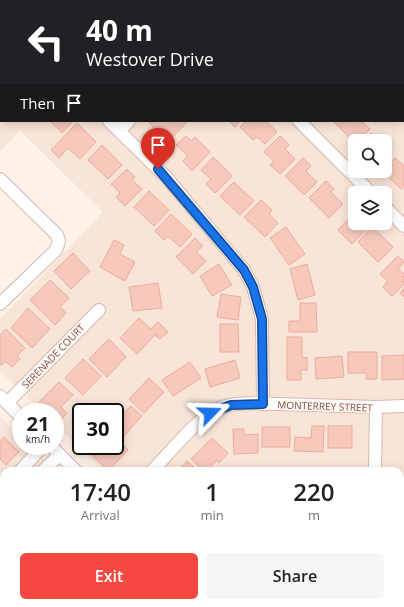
<!DOCTYPE html>
<html lang="en">
<head>
<meta charset="utf-8">
<style>
  body { margin:0; font-family:"Open Sans",sans-serif; background:#f6f6f6; color:#222; height:100vh; display:flex; flex-direction:column; font-size:15px; white-space:nowrap }
  * { box-sizing:border-box; margin:0 }
  p { font-size:13px; color:#767676 }
  .icon { flex:none; width:22px; height:22px; fill:none; stroke:currentColor; stroke-width:2; stroke-linecap:round; stroke-linejoin:round }
  .map { position:relative; flex:1; overflow:hidden }
  .sheet { position:absolute; left:0px; top:467px; width:404px; height:140px; display:flex; flex-direction:column; background:#fff; border-radius:12px 12px 0 0; box-shadow:0 2px 10px #0003 }
  .sheet>* { flex:none }
  .hud { position:absolute; left:0px; top:0px; width:404px; height:122px; box-shadow:0 2px 10px #0003; background:#202124; color:#fff; overflow:hidden }
  .buttons { position:absolute; left:348px; top:134px; display:grid; gap:8px }
  .buttons a { display:grid; place-items:center; width:44px; height:44px; border-radius:6px; background:#fff; box-shadow:0 2px 10px #0003; font-size:20px }
  .speed { position:absolute; left:12px; top:403px; display:flex; gap:8px; font-size:20px; font-weight:700; text-align:center }
  .speed>* { display:grid; place-content:center; width:52px; height:52px; border-radius:50%; background:#fff; box-shadow:0 2px 10px #0003; line-height:1 }
  .speed small { font-size:10px; font-weight:400 }
  .speed .limit { border:2px solid #111; border-radius:6px; background:#fff; color:#111 }
  .pin { position:absolute; display:grid; place-items:center; width:34px; height:34px; color:#fff; margin:-41px -17px; border-radius:50% 50% 50% 0; rotate:-45deg; box-shadow:0 0 4px #0007 }
  .pin .icon { rotate:45deg }
  .me { position:absolute; width:44px; margin:-22px; rotate:68deg; stroke-linejoin:round; filter:drop-shadow(0 0 3px #0008) }
  .turn { display:flex; align-items:center; gap:14px; height:84px; padding:0 20px; font-size:18px }
  .turn .icon { width:52px; height:52px; stroke-width:2.5 }
  .turn b { display:block; font-size:28px; line-height:34px }
  .then { display:flex; align-items:center; height:38px; padding:0 20px; background:#0003; gap:8px; font-size:15px }
  .eta { display:flex; justify-content:space-evenly; align-items:center; height:68px; text-align:center }
  .eta b { font-size:24px; font-weight:600; line-height:28px }
  .cta { display:flex; gap:8px; margin-top:auto; padding:8px 20px }
  .cta a { flex:1; height:46px; border-radius:6px; background:#f54840; color:#fff; font-size:16px; font-weight:600; line-height:46px; text-align:center }
  .cta a+a { background:#f6f6f6; color:#222 }
  .map>svg:first-child { display:block }
</style>
</head>
<body>
<div class="map">
<svg width="404" height="607" viewBox="0 0 404 607">
  <rect width="100%" height="100%" fill="#fff2e8"/>
  <!-- residential -->
  <g fill="#f9e5d8" fill-rule="evenodd">
    <path d="M0,0H404V607H243L239,603H400V471H103L55,424V412H42L0,371V319L103,212L20,131L0,151ZM1,1H403V121H1ZM355,141H385V171H355ZM355,193H385V223H355ZM81,412H115V446H81Z"/>
    <path d="M0,417L21,437V446H30L56,471H4V603H191L196,607H0Z"/>
  </g>
  <!-- building -->
  <g fill="#f7c9bc" stroke="#ecab9a">
    <path d="M183,0H204L205,1H182Z"/>
    <path d="M287,0H314L313,1Z"/>
    <path d="M1,47V70L0,69Z"/>
    <path d="M50,121H73L62,133Z"/>
    <path d="M151,121H185L187,122L169,141L149,123Z"/>
    <path d="M229,121H240L235,127Z"/>
    <path d="M246,121H266L277,132L265,144L257,137L253,140L240,127Z"/>
    <path d="M336,121H361L370,129L355,143L334,122Z"/>
    <path d="M77,123L96,142L80,159L68,148L59,158L51,150Z"/>
    <path d="M371,133L379,141H364Z"/>
    <path d="M186,136L191,141L195,137L210,152L192,171L183,161L188,156L176,145Z"/>
    <path d="M280,136L289,145L285,149L295,159L280,174L270,165L274,161L264,152Z"/>
    <path d="M102,145L122,165L108,179L88,160Z"/>
    <path d="M385,146L392,153L385,160Z"/>
    <path d="M213,157L232,176L215,193L206,184L211,179L201,170Z"/>
    <path d="M303,158L311,166L306,171L317,182L304,195L285,176Z"/>
    <path d="M395,158L404,166V186L401,189L382,171H385V168Z"/>
    <path d="M127,169L135,177L132,180L142,189L125,206L116,197L120,193L111,184Z"/>
    <path d="M326,181L334,189L331,192L343,204L329,218L309,198Z"/>
    <path d="M234,182L254,201L240,215L220,196Z"/>
    <path d="M149,191L169,210L154,226L134,207Z"/>
    <path d="M261,200L272,210L269,214L278,223L265,237L244,217Z"/>
    <path d="M355,212V223H368L370,225L352,244L338,230Z"/>
    <path d="M171,214L192,234L180,247L168,236L164,240L155,231Z"/>
    <path d="M286,227L305,254L289,265L270,238Z"/>
    <path d="M372,227L393,247L378,262L358,242Z"/>
    <path d="M195,238L203,246L196,252L206,261L193,274L176,257Z"/>
    <path d="M114,240L124,245L120,254L135,262L125,281L100,267Z"/>
    <path d="M73,253L90,271L71,289L54,271Z"/>
    <path d="M398,256L404,262L398,269L404,274V284L392,296L383,287L388,281L380,274Z"/>
    <path d="M219,264L232,285L212,296L200,276Z"/>
    <path d="M307,264L315,295L298,300L290,269Z"/>
    <path d="M50,280L69,298L60,307L66,313L55,325L30,300Z"/>
    <path d="M158,283L162,308L133,311L129,287Z"/>
    <path d="M404,288V297L400,293Z"/>
    <path d="M221,294L241,297L238,320L217,317Z"/>
    <path d="M300,303H316L317,332H289V321H300Z"/>
    <path d="M28,308L50,329L32,348L11,328Z"/>
    <path d="M139,318L151,329L158,322L168,332L160,339L155,335L137,354L120,338Z"/>
    <path d="M220,324H238L239,352H220Z"/>
    <path d="M6,329L25,348L17,356L20,359L12,367L5,361L2,365L0,364V335Z"/>
    <path d="M287,337H302V357L307,358V370H301V380H287Z"/>
    <path d="M109,339L126,357L107,377L89,359Z"/>
    <path d="M348,352H377V379H366V373H348Z"/>
    <path d="M404,355V379L382,380V356Z"/>
    <path d="M342,356L344,377L316,379L315,358Z"/>
    <path d="M83,359L101,376L83,395L65,378Z"/>
    <path d="M235,360L240,378L210,387L205,369Z"/>
    <path d="M190,362L201,378L173,396L162,380Z"/>
    <path d="M149,378L164,392L144,413L129,399Z"/>
    <path d="M59,382L73,395L61,407L67,413L59,422L55,419V412H48L38,403Z"/>
    <path d="M131,406L142,416L122,438L115,431V422Z"/>
    <path d="M312,426H324L323,452L294,451L295,437L311,438Z"/>
    <rect x="328" y="426" width="24" height="22"/>
    <rect x="262" y="427" width="28" height="20"/>
    <path d="M233,429H244V435L258,434V453L234,454Z"/>
    <path d="M4,437L19,452L6,465L0,459V442Z"/>
    <path d="M212,438L228,453L219,463L217,460L206,471H204L191,459Z"/>
    <path d="M117,439L128,450L108,471L92,455L100,447L105,452L110,446H115Z"/>
    <path d="M187,461L198,471L179,470Z"/>
    <path d="M404,502V529L400,530V503Z"/>
    <path d="M404,585V607H395L391,603H400V589Z"/>
    <path d="M261,603H275L271,607H261L263,605Z"/>
    <path d="M295,603H328L329,604L325,607H299Z"/>
  </g>
  <g fill="none" stroke-linecap="round" stroke-linejoin="round">
    <!-- minor casing -->
    <g stroke="#d5b8ae" stroke-width="14">
      <g id="minor">
        <path d="M366,0L367,1"/>
        <path d="M12,1L13,0"/>
        <path d="M241,1L242,0"/>
        <path d="M0,13L1,12"/>
        <path d="M403,37L404,38"/>
        <path d="M109,121L167,178L244,270L253,287L262,319L263,404"/>
        <path d="M299,121L371,193"/>
        <path d="M120,131L129,121"/>
        <path d="M0,179L57,235L59,241L56,250L0,304"/>
        <path d="M385,207L404,226"/>
        <path d="M0,396L21,417"/>
        <path d="M7,403L99,310"/>
        <path d="M51,446L76,471"/>
        <path d="M20,471L43,446"/>
        <path d="M43,471L59,455"/>
        <path d="M152,471C170,453 197,417 220,408C229,404 239,404 248,403L376,407L404,406"/>
        <path d="M375,471L376,407"/>
        <path d="M0,492L4,488"/>
        <path d="M0,500L4,502"/>
        <path d="M70,603V607"/>
        <path d="M97,603L101,607"/>
        <path d="M211,603L215,607"/>
        <path d="M111,607L115,603"/>
      </g>
    </g>
    <!-- minor -->
    <use href="#minor" stroke="#fff" stroke-width="12"/>
  </g>
  <g fill="none" stroke-linecap="round" stroke-linejoin="round">
    <!-- route casing -->
    <g stroke="#114b97" stroke-width="10">
      <path id="route" d="M158,169L244,270L253,287L262,319L263,404L231,405L210,413"/>
    </g>
    <!-- route -->
    <use href="#route" stroke="#1a73e8" stroke-width="7"/>
  </g>
  <g text-anchor="middle" stroke-width="3" stroke-linejoin="round" paint-order="stroke">
    <!-- street labels -->
    <g font-size="10" fill="#7c5148" stroke="#fff7f0">
      <text transform="translate(53 356) rotate(-46)" y="4">SERENADE COURT</text>
      <text transform="translate(325 406) rotate(2)" y="4">MONTERREY STREET</text>
    </g>
  </g>
</svg>
<div class="buttons">
<a><svg class="icon" aria-label="search" viewBox="0 0 24 24"><circle cx="10" cy="10" r="6"/><path d="M15 15l6 6"/></svg></a>
<a><svg class="icon" aria-label="layers" viewBox="0 0 24 24"><path d="M12 4l9 5-9 5-9-5zM3 14l9 5 9-5"/></svg></a>
</div>
<div class="speed"><div>21<small>km/h</small></div><div class="limit">30</div></div>
<div class="pin" style="left:158px;top:169px;background:#d93025"><svg class="icon" aria-label="arrive" viewBox="0 0 24 24"><path d="M6 21V4h12l-3 4 3 4H6"/></svg></div>
<svg class="me" style="left:210px;top:413px" viewBox="-20 -20 40 40"><path d="M0-17L14 15 0 8-14 15z" fill="#1a73e8" stroke="#fff" stroke-width="4"/></svg>
<div class="hud">
<div class="turn"><svg class="icon" aria-label="left" viewBox="0 0 24 24"><path d="M17 20v-9H6M10 6l-5 5 5 5"/></svg><div><b>40 m</b>Westover Drive</div></div>
<div class="then">Then<svg class="icon" aria-label="arrive" viewBox="0 0 24 24"><path d="M6 21V4h12l-3 4 3 4H6"/></svg></div>
</div>
<section class="sheet">
<div class="eta">
<div><b>17:40</b><p>Arrival</p></div>
<div><b>1</b><p>min</p></div>
<div><b>220</b><p>m</p></div>
</div>
<div class="cta"><a>Exit</a><a>Share</a></div>
</section>
</div>
</body>
</html>
